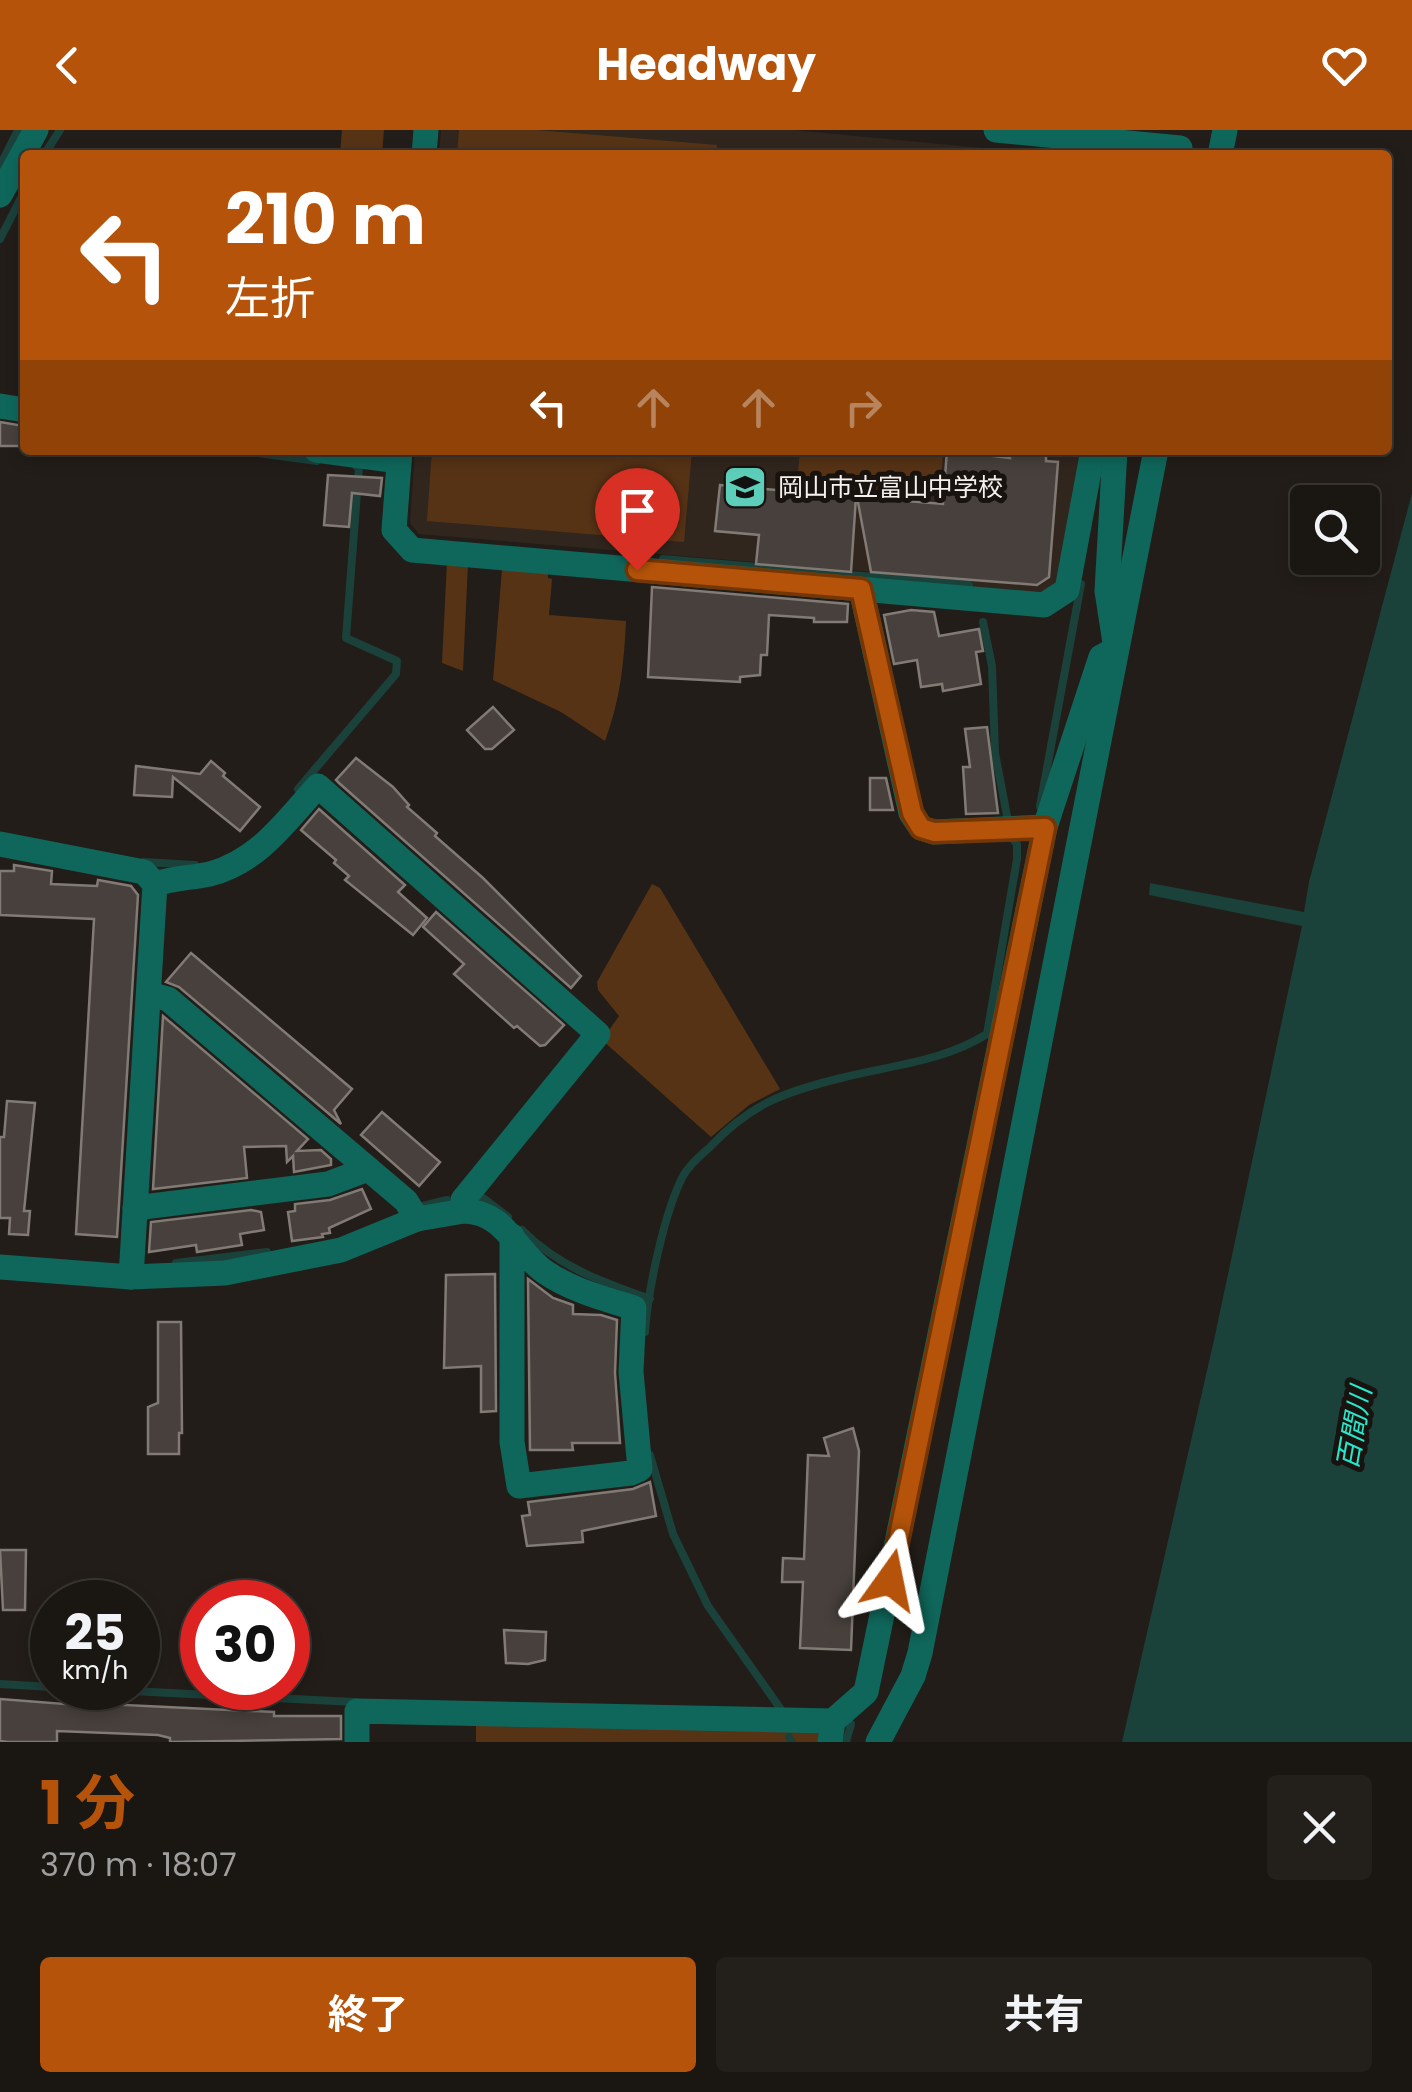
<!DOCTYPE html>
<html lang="ja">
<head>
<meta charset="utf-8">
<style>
  body { margin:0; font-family:Poppins,"Noto Sans JP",sans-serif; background:#231f1b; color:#f1f3f6; height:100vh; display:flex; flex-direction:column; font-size:38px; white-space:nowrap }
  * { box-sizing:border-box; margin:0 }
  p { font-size:32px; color:#9f9f9f }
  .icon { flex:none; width:55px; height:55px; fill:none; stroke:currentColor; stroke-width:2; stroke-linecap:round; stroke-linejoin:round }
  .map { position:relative; height:1612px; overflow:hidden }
  .drawer { display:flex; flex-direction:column; background:#1a1612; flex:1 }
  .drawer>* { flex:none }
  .top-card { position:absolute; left:20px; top:20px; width:1372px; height:305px; border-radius:10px; box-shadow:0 5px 15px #0003,0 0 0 2px #383532; background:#b45309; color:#fff; overflow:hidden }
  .buttons { position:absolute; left:1290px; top:355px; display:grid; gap:20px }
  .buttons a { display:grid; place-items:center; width:90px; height:90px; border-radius:10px; background:#1a1612; box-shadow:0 5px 15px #0003,0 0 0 2px #383532; font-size:50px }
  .speed { position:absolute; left:30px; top:1450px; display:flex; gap:20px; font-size:50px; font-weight:700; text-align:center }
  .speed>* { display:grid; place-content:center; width:130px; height:130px; border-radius:50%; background:#1a1612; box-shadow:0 5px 15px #0003,0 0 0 2px #383532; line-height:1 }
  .speed small { font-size:25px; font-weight:400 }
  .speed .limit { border:15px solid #d22; background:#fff; color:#111 }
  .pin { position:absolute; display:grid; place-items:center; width:85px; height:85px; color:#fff; margin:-102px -42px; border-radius:50% 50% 50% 0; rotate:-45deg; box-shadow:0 0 10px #0007 }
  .pin .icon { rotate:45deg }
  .me { position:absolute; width:110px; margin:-55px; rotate:12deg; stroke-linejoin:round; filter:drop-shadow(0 0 8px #0008) }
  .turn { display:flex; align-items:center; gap:35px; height:210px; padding:0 40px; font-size:45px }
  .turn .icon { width:130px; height:130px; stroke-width:2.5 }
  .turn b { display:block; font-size:70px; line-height:85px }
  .lanes { display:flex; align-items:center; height:95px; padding:0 40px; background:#0003; justify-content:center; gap:50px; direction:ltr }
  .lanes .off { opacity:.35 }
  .round { display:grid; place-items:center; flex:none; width:105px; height:105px; border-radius:10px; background:#231f1b }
  .overview { display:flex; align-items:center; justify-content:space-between; height:170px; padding:0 40px }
  h1 { font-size:60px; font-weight:700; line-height:75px; color:#b45309 }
  .action { display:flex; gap:20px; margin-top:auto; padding:20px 40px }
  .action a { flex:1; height:115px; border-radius:10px; background:#b45309; color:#fff; font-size:40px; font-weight:700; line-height:115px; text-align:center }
  .action a+a { background:#231f1b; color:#f1f3f6 }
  header { display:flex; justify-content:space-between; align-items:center; height:130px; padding:0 40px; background:#b45309; color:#fff; font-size:45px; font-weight:700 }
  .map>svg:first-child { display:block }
</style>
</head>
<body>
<header><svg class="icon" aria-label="back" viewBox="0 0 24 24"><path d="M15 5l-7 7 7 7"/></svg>Headway<svg class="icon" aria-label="heart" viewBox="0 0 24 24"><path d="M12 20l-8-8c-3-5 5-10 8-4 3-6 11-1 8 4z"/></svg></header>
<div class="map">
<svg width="1412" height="1612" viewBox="0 0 1412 1612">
  <rect width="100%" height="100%" fill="#221d18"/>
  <!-- built -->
  <g fill="#31261e">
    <path d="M441,0H794L1053,25H439Z"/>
    <path d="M415,320H1084L1058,454L1045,465L974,459L972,450L419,404L410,393Z"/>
  </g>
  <!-- green -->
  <g fill="#573316">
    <path d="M342,0H384L382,25H340Z"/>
    <path d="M459,0H536L717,15L716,25H457Z"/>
    <path d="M432,320H692L684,412L427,391Z"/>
    <path d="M800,320H943L940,366L797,354Z"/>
    <path d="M447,432L468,433L463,541L442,533Z"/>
    <path d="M502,439L548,441V448L552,449L549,485L626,491C624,534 620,571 605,611L561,582L493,550Z"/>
    <path d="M652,754L660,758L780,959L749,975L711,1007L602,910L619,886L598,860L597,852Z"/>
    <path d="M476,1593L811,1599L825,1604L824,1612H476Z"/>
  </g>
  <!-- water -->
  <path fill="#1a413a" d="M1412,363V1612H1122L1214,1210L1302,796L1149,765L1150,753L1304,782L1309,752Z"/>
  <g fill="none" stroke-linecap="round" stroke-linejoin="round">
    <!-- stream -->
    <g stroke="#1a413a" stroke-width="8">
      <path d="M44,25L60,0"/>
      <path d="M0,36L18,0"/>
      <path d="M0,109L25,60"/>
      <path d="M237,320L317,331"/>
      <path d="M663,429L969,455"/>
      <path d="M298,659L396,544L397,531L346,508L359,336H356"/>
      <path d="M1040,676L1081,454"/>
      <path d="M144,732L195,735"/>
      <path d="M475,1068H483L508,1087"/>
      <path d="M423,1076L447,1070"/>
      <path d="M522,1100C559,1137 602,1152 650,1169"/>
      <path d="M176,1133L267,1122"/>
      <path d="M645,1202C648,1160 664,1083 683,1046C689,1035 700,1026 709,1018C750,974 784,962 841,948C892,935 942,932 987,904L1017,729V714L1011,707L995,623L992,536L983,492"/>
      <path d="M650,1325L673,1404L708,1476L780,1578"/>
      <path d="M0,1554L52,1557"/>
      <path d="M70,1558L355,1572"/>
      <path d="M789,1607L792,1612"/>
      <path d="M846,1612L851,1594"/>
    </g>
  </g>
  <!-- building -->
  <g fill="#47403c" stroke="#817a75" stroke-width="2.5">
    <path d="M0,292L24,296V316H0Z"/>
    <path d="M947,320L1010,328V321L1046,324V331L1058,332L1049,447L1037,455L871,442L857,367L943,374Z"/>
    <path d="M328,345L382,348L380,366L352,363L349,397L324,395Z"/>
    <path d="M720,355L856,367L851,442L756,434L759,405L715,401Z"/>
    <path d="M652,457L848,474L847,492H814V488L769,485L767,525H761L760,545L740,547V552L648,547Z"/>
    <path d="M911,480L934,482L939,506L979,499L983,521L976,522L981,554L943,561L942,554L921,557L917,530L894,534L884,485Z"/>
    <path d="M493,577L514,600L492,619H485L467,600Z"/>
    <path d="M987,597L998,683L966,684L963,637H970L965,599Z"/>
    <path d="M356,628L393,657L409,675L407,677L437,703L435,706L483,748L581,846L571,858L339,653L336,650Z"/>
    <path d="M211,631L225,643L223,646L260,677L240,701L173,647L172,667L134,665L136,636L200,644Z"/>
    <path d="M870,648H886L893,680H870Z"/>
    <path d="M319,679L405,755L398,762L427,788L413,805L345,750L349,746L334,733L336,730L301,700Z"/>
    <path d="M14,735L52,741L51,754L97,756L98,750L131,756L138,765L117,1107L76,1104L94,789L0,785V741H14Z"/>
    <path d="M436,782L564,895L545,915L540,916L517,896L514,898L454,844L464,834L423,797Z"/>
    <path d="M191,823L352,959L334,980L341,994L179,857L166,852Z"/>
    <path d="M163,886L308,1009L297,1021L321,1020L331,1029V1035L294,1042L293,1026L287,1032L286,1016L244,1017L247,1048L153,1059Z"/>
    <path d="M7,971L35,973L24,1081H30L28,1105L9,1104L10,1088H0V1007H4Z"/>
    <path d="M382,982L440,1032L419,1056L361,1005Z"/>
    <path d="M362,1059L371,1079L329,1098L330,1103L322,1104L323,1107L292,1111L288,1082L295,1081V1074L330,1070Z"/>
    <path d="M251,1080L261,1082L264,1100L240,1104L242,1115L197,1122L196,1115L149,1122L151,1092Z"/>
    <path d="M495,1144L496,1281L481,1282V1236L444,1238L446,1145Z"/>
    <path d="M528,1149L553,1168L573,1175V1184L601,1185L617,1190L615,1243L620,1313H572L573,1320H530Z"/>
    <path d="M158,1192H181L182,1303H179V1324H148V1277L158,1273Z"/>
    <path d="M853,1298L859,1321L851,1520L800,1518L803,1452H782L783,1428L804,1429L808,1325L829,1326L824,1308Z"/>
    <path d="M650,1352L656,1386L582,1401L583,1412L527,1416L522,1386L530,1385L528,1372L633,1359Z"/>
    <path d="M0,1420H26L25,1480H3Z"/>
    <path d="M504,1500L546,1502L545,1530L528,1534L506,1533Z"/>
    <path d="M0,1569L103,1577L104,1574L274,1582V1586H341V1609L170,1612V1608L158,1605L57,1601V1612H8L0,1611Z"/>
  </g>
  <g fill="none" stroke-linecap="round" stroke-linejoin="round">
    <!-- minor -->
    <g stroke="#0f675b" stroke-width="25">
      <path d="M996,0L1180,18"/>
      <path d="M424,25L426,0"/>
      <path d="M1220,25L1225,0"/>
      <path d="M0,65L36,0"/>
      <path d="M0,276L25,280"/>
      <path d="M316,320L399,331"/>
      <path d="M400,320L394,400L412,420L1044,475L1067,460L1093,320"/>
      <path d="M861,459L911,683L921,698L934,702L1045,697"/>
      <path d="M0,714L144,742L155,754L131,1147"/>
      <path d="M149,864L168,869L406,1071L417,1089"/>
      <path d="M135,1078L328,1054L368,1039"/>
      <path d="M464,1081C506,1082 515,1121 545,1142C571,1160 605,1169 634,1178L631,1242L640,1339L631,1343L519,1356L512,1312V1106"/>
      <path d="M0,1137L131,1147L225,1143L341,1120L417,1089L464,1081L463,1070L598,904L318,656C285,692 259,731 210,744C191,748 174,748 155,754"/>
      <path d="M357,1612V1581L833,1591"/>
      <path d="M830,1612L833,1591L866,1562L1045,697L1101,527L1116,519L1107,461L1115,320"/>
      <path d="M878,1612L913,1546L920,1523L1156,320"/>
    </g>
  </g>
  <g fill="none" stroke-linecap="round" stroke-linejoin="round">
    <!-- route casing -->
    <g stroke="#753606" stroke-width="25">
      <path id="route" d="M637,440L861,459L912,683L921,698L934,702L1045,698L890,1450"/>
    </g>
    <!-- route -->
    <use href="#route" stroke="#b45309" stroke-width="18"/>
  </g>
  <!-- icons -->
  <defs>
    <g id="school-square" transform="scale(2.25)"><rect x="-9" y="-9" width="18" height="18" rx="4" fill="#5cceba" stroke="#19130f"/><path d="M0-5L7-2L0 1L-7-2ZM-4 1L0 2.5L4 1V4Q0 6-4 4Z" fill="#111"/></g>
  </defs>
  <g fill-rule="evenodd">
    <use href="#school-square" x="745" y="357"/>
  </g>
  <g text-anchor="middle" stroke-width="10" stroke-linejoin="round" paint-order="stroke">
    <!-- poi labels -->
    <g font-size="25" fill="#f5f0ee" stroke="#19130f" text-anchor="start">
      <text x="778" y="366">岡山市立富山中学校</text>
    </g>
    <!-- water labels -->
    <g font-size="28" font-style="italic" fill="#25e8cd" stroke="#19130f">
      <text transform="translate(1354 1298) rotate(-80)" y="10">百間川</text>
    </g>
  </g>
</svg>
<div class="buttons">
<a><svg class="icon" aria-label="search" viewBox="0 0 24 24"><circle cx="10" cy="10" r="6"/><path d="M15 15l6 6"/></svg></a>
</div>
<div class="speed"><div>25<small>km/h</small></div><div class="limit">30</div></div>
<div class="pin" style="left:637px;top:440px;background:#d93025"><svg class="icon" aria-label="arrive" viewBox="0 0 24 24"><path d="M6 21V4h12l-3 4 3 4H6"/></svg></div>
<svg class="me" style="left:890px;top:1450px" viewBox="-20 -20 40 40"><path d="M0-17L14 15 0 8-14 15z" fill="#b45309" stroke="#fff" stroke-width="4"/></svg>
<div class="top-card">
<div class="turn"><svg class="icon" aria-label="left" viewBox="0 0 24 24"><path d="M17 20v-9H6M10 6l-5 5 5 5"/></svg><div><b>210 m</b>左折</div></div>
<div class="lanes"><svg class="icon" aria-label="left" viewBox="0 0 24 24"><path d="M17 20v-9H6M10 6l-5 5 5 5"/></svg><svg class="icon off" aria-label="ahead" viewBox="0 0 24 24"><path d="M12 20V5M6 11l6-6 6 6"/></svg><svg class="icon off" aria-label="ahead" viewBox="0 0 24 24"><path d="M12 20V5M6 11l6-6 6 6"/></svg><svg class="icon off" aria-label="right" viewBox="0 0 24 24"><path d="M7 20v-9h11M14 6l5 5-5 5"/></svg></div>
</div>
</div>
<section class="drawer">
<div class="overview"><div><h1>1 分</h1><p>370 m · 18:07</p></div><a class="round"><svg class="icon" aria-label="close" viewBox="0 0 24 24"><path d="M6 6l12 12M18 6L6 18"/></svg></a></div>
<div class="action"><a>終了</a><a>共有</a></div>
</section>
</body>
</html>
